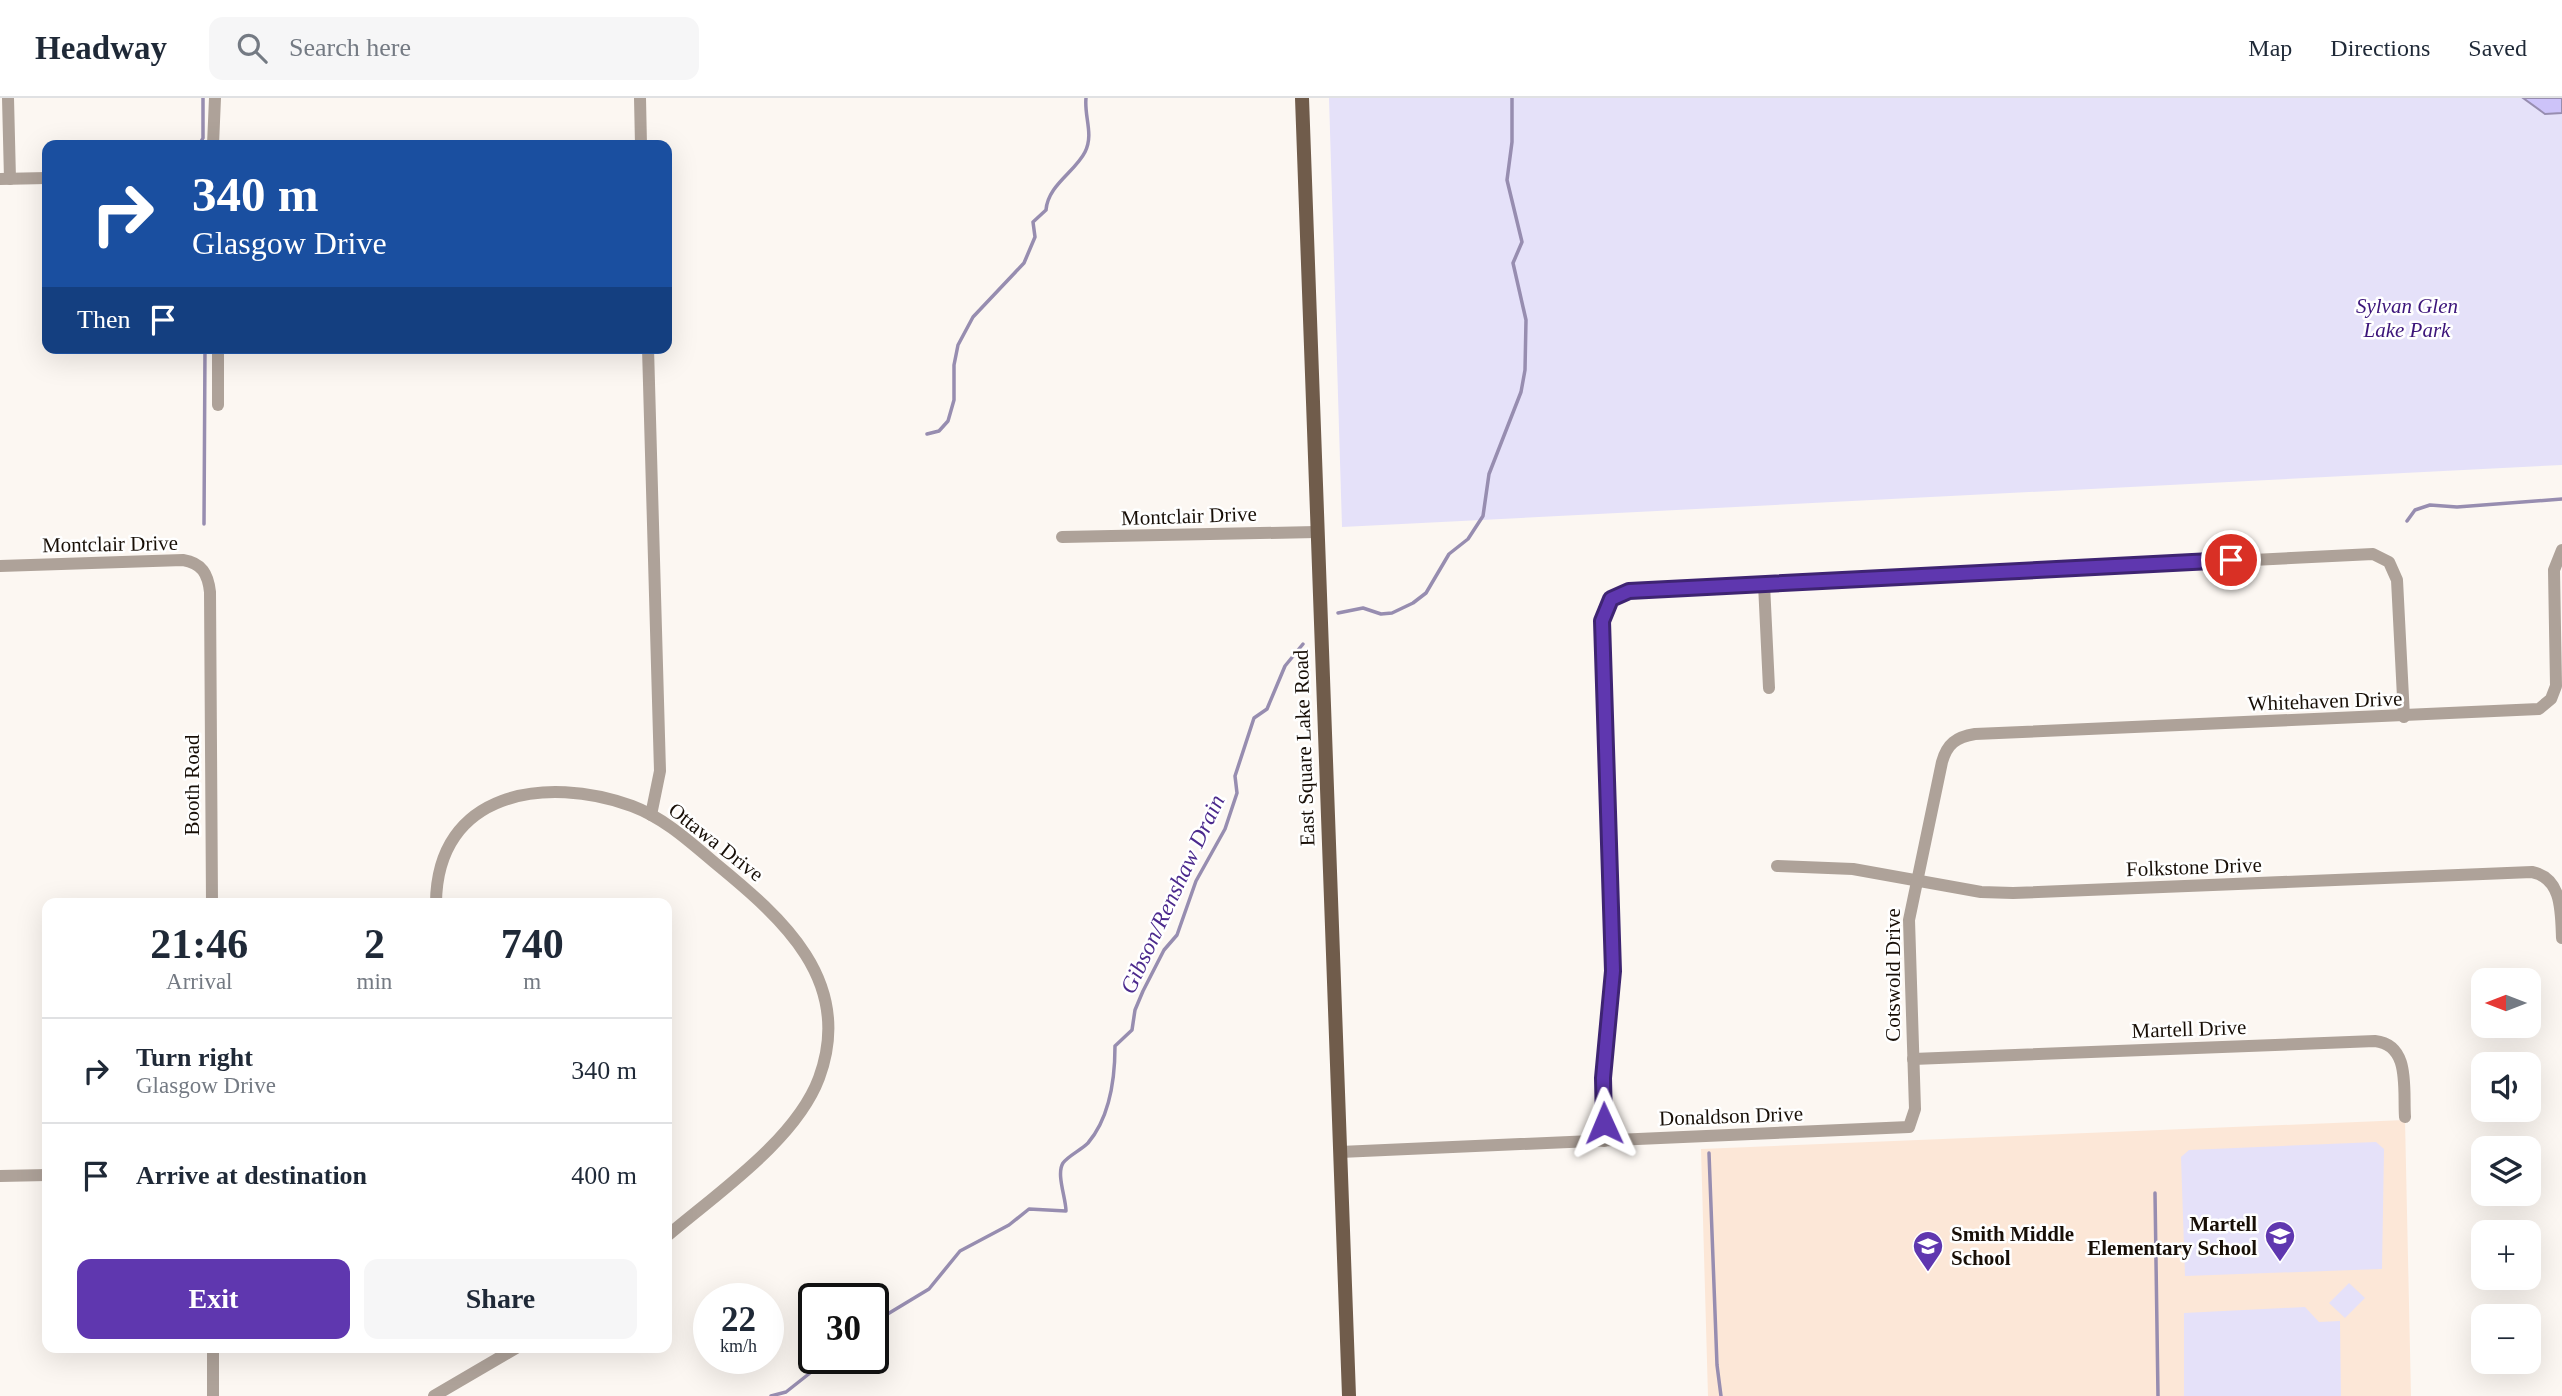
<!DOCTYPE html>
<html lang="en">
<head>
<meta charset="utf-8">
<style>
  body { margin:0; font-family:"Times New Roman",serif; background:#f6f6f7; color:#1f2937; height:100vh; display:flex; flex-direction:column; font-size:26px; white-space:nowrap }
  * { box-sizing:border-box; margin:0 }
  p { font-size:23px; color:#747a83 }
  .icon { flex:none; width:38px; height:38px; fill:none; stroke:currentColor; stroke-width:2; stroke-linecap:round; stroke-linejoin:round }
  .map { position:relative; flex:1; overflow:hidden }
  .panel { position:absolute; left:42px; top:800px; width:630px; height:455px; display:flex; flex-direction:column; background:#fff; border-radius:14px; box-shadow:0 7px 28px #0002 }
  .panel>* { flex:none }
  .hud { position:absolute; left:42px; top:42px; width:630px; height:214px; border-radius:14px; box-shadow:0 7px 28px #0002; background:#1a4fa0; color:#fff; overflow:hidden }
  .needle { width:46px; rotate:270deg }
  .controls { position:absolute; left:2471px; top:870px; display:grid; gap:14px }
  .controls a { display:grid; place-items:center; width:70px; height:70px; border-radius:14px; background:#fff; box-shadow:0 7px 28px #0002; font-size:35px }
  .speed { position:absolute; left:693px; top:1185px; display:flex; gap:14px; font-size:35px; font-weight:700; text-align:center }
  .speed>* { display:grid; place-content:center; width:91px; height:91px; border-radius:50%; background:#fff; box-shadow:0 7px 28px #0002; line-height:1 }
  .speed small { font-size:18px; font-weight:400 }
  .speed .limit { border:4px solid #111; border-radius:10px; background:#fff; color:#111 }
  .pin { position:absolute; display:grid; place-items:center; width:60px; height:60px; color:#fff; margin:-30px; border:4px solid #fff; border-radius:50%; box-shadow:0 2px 7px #0007 }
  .me { position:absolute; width:77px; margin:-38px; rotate:359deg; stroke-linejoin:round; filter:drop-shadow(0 0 5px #0008) }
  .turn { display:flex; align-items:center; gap:24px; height:147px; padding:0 35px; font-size:32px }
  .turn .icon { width:91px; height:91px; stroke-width:2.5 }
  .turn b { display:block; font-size:49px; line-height:60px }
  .then { display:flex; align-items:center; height:66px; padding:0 35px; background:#0003; gap:14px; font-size:26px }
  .eta { display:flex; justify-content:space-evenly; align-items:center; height:119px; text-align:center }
  .eta b { font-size:42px; font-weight:600; line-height:49px }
  .cta { display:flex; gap:14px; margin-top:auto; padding:14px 35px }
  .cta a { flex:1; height:80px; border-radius:14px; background:#5f37af; color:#fff; font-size:28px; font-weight:600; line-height:80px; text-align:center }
  .cta a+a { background:#f6f6f7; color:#1f2937 }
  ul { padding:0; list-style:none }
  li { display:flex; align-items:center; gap:21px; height:105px; padding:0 35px; border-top:2px solid #e0e1e3 }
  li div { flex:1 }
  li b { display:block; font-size:26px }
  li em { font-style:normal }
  header { display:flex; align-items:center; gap:42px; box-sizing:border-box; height:98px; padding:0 35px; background:#fff; border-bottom:2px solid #e0e1e3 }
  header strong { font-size:33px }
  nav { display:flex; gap:38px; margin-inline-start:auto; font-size:24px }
  .search { width:490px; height:63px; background:#f6f6f7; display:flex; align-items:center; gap:18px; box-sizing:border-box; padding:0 24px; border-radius:14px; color:#747a83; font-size:26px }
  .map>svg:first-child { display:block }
</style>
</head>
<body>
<header>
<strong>Headway</strong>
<div class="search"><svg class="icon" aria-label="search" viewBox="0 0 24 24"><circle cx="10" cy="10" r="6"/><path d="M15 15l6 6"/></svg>Search here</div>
<nav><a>Map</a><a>Directions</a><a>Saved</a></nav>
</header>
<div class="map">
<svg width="2562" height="1298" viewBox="0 0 2562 1298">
  <rect width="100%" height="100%" fill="#fcf7f2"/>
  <!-- built -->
  <path fill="#fce7d7" d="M2405,1022L2411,1298H1708L1701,1051Z"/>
  <!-- green -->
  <g fill="#e5e1f9">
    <path d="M1329,0H2562V367L1342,429Z"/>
    <path d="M2376,1044L2384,1051L2382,1171L2185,1178L2181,1059L2189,1052Z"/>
    <path d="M2349,1185L2365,1200L2345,1220L2329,1205Z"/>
    <path d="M2305,1209L2319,1224L2340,1223L2341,1298H2184V1215Z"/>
  </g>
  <!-- water -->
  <path fill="#cdc3f9" stroke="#978db0" stroke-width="2" d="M2523,0H2562V15L2545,16Z"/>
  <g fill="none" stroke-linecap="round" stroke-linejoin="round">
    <!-- stream -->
    <g stroke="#978db0" stroke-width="3.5">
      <path d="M199,47L203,40V0"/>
      <path d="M927,336L939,333L948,323L954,302V267L958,247L973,219L1024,165L1035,139L1033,124L1046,112C1048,87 1075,74 1085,54C1094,36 1084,19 1086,0"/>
      <path d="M2407,423L2415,412L2430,407L2457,409L2562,401"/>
      <path d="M204,426L205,250"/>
      <path d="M1338,515L1363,510L1381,516L1392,515L1413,505L1426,495L1449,456L1468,441L1483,418L1489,376L1521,294L1525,272L1526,222L1513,165L1522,144L1507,82L1512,44V0"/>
      <path d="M1709,1055L1717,1267L1721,1298"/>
      <path d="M2155,1095L2158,1298"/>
      <path d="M873,1229L881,1220L929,1191L960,1153L1009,1127L1029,1111L1066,1113C1066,1100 1056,1076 1063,1065C1068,1058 1081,1052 1088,1045C1110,1019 1115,981 1115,948L1132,932L1135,912L1143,893L1164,852L1177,837L1196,783L1225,731L1237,695L1235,678L1254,620L1267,611L1285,568L1303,546"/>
      <path d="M771,1298L786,1294L829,1260"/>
    </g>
    <!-- minor -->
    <g stroke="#aea299" stroke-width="12">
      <path d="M8,0L10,81"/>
      <path d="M640,0L641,47"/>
      <path d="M213,47L215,0"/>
      <path d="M0,81L47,80"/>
      <path d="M648,250L660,673L651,717"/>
      <path d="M218,307V250"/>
      <path d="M1062,439L1316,434"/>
      <path d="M0,468L183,462C202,465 208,476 210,494L212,805"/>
      <path d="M1764,486L1769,590"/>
      <path d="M1777,768L1853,771L1981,794L2013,795L2532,774C2562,780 2561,813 2562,840"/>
      <path d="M436,805C437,693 546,677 632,708C664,720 689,743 715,765C782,820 855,883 819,980C796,1042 716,1096 667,1138"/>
      <path d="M1913,961L2375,943C2411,947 2403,991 2405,1019"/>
      <path d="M1604,1043L1603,980L1613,873L1602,523C1604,506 1612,497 1629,493L2373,456L2389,464L2397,482L2404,619"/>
      <path d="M1340,1054L1909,1029L1915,1011L1909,822L1942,664C1947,646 1956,639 1975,636L2539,611L2551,601L2556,588L2554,472L2562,452"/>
      <path d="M0,1078L47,1077"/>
      <path d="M213,1250V1298"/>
      <path d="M434,1298L516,1250"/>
    </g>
    <!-- major -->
    <path stroke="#705c4b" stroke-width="14" d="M1302,0L1349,1298"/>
  </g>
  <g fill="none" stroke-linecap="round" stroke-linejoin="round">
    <!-- route casing -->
    <g stroke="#3e2472" stroke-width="18">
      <path id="route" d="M1604,1025L1603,980L1613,873L1602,523L1611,501L1629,493L2231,462"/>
    </g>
    <!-- route -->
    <use href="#route" stroke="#5f37af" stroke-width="12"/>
  </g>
  <!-- icons -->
  <defs>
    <g id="school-pin" transform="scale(1.575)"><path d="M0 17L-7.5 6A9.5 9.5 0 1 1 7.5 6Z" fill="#5f37af" stroke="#fff"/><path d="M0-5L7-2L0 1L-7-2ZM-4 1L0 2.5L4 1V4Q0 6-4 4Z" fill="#fff"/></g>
  </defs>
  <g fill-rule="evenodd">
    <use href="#school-pin" x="2280" y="1138"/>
    <use href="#school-pin" x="1928" y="1148"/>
  </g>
  <g text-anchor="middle" stroke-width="5" stroke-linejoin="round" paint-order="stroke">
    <!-- park labels -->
    <g font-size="21" font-style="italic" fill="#3c157a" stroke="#fff">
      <text x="2407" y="215">Sylvan Glen<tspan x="2407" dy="24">Lake Park</tspan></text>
    </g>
    <!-- street labels -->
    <g font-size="21" fill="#180f07" stroke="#fff">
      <text transform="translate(1189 418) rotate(-2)" y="7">Montclair Drive</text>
      <text transform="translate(110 446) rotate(-1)" y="7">Montclair Drive</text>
      <text transform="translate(2325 603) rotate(-2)" y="7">Whitehaven Drive</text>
      <text transform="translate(1304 650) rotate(-92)" y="7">East Square Lake Road</text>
      <text transform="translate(192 687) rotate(-90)" y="7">Booth Road</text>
      <text transform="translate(716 744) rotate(38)" y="7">Ottawa Drive</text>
      <text transform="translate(2194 769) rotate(-2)" y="7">Folkstone Drive</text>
      <text transform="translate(1893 877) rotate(-90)" y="7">Cotswold Drive</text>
      <text transform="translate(2189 931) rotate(-2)" y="7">Martell Drive</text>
      <text transform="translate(1731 1018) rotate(-2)" y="7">Donaldson Drive</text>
    </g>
    <!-- poi labels -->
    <g font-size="21" font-weight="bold" fill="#180f07" stroke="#fff" text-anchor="end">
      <text x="2257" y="1133">Martell<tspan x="2257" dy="24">Elementary School</tspan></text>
      <text x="1951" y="1143" text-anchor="start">Smith Middle<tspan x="1951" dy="24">School</tspan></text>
    </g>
    <!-- water labels -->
    <g font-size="23" font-style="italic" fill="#4b298d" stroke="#fff">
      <text transform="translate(1172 796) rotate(-65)" y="8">Gibson/Renshaw Drain</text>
    </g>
  </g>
</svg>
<div class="controls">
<a><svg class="needle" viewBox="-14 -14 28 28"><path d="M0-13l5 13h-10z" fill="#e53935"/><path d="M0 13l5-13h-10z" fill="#747a83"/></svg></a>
<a><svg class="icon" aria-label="sound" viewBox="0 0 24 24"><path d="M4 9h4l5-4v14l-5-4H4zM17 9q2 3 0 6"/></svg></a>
<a><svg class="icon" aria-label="layers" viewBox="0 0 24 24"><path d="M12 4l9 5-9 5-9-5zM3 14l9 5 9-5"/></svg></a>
<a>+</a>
<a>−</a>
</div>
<div class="speed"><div>22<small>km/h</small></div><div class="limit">30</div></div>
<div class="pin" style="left:2231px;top:462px;background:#d93025"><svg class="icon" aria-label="arrive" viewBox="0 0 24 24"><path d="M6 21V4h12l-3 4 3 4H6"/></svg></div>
<svg class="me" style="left:1604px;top:1025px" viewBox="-20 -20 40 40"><path d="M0-17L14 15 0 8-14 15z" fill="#5f37af" stroke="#fff" stroke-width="4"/></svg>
<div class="hud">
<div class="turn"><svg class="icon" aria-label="right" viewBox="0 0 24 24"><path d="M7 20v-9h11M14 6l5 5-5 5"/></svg><div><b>340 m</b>Glasgow Drive</div></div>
<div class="then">Then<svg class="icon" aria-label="arrive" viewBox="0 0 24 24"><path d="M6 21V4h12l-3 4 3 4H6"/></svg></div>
</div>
<section class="panel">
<div class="eta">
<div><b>21:46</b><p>Arrival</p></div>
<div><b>2</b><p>min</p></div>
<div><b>740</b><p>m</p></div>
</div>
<ul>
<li><svg class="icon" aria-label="right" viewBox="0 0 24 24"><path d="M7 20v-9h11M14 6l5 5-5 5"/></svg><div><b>Turn right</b><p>Glasgow Drive</p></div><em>340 m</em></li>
<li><svg class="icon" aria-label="arrive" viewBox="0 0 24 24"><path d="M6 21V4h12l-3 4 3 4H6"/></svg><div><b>Arrive at destination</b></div><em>400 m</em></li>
</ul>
<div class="cta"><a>Exit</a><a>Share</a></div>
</section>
</div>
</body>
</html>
